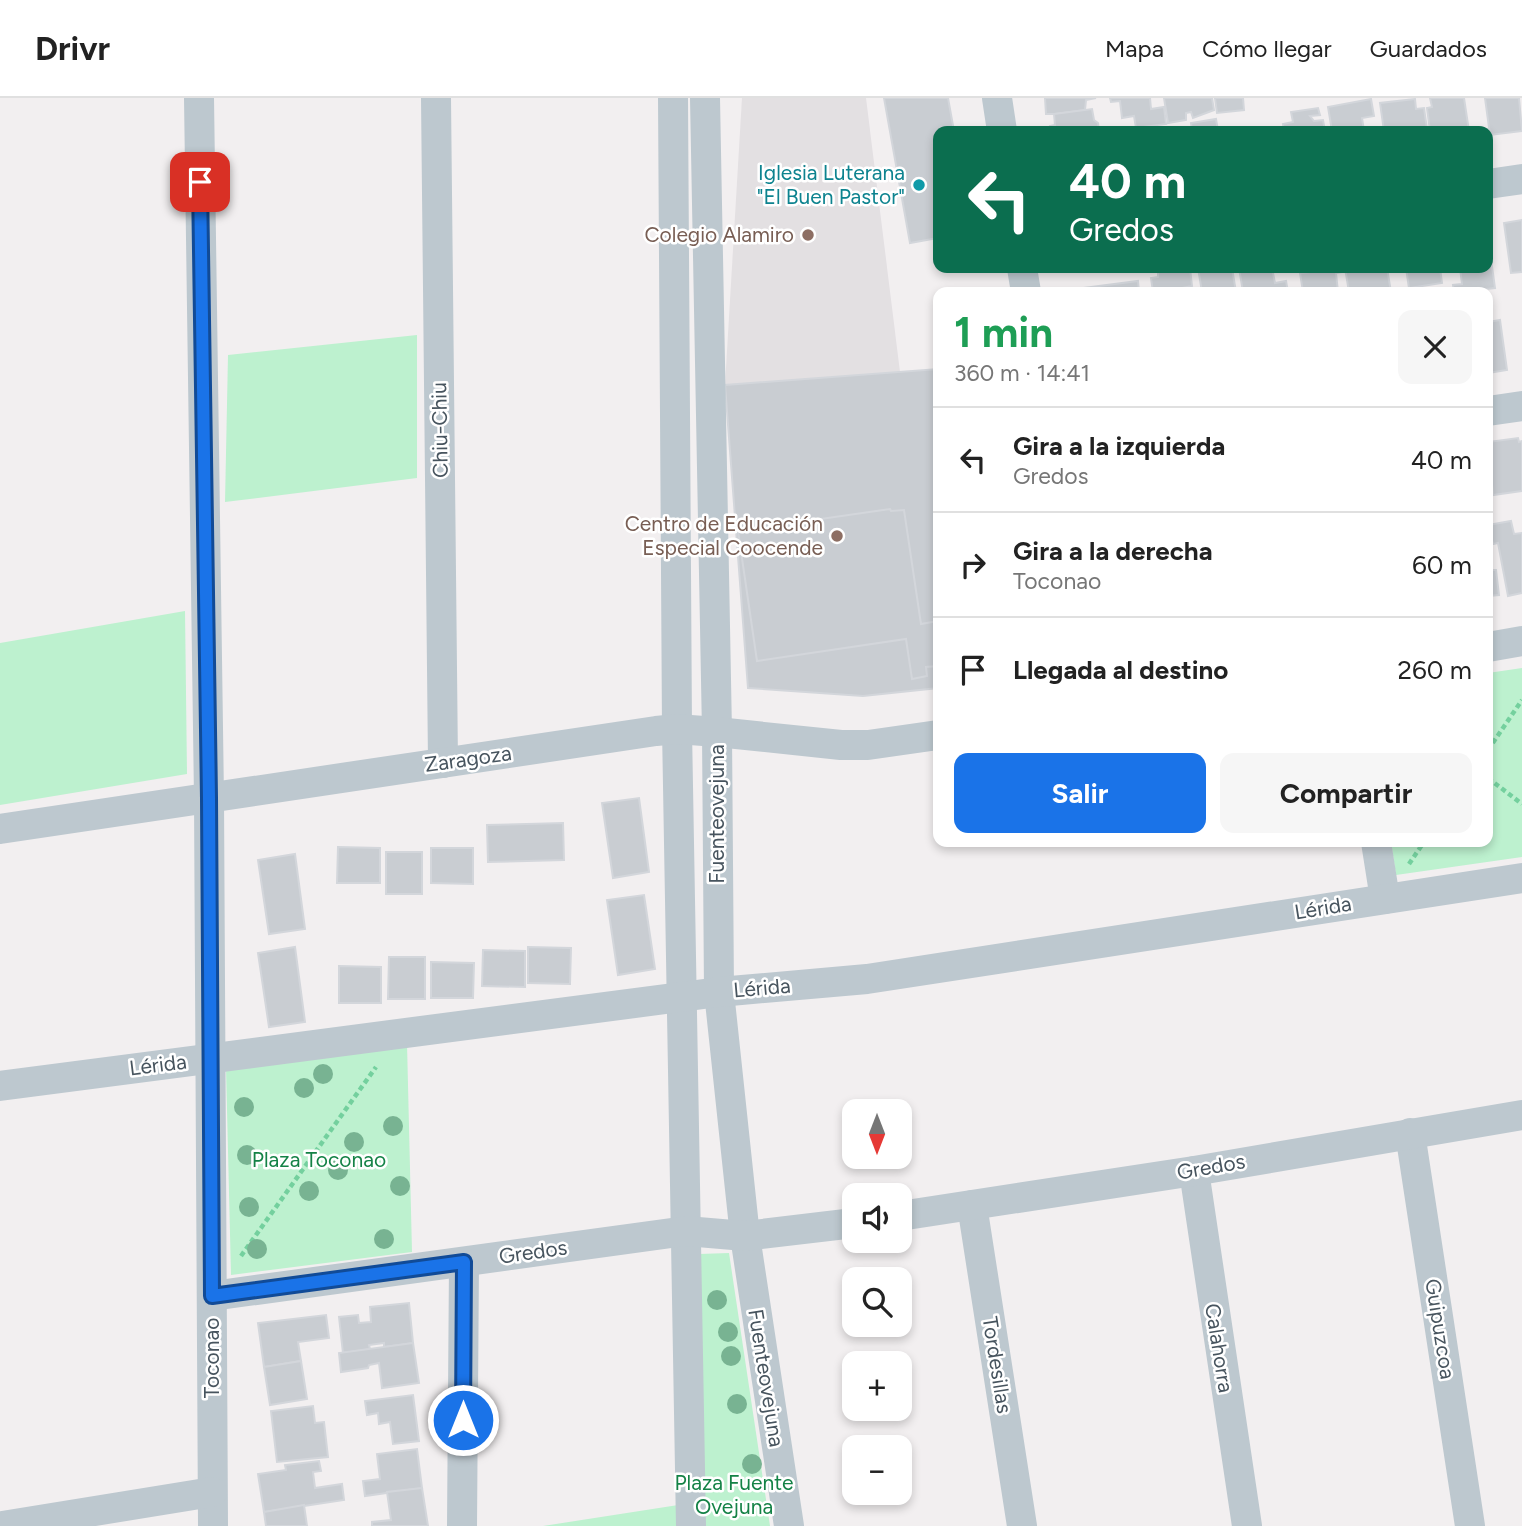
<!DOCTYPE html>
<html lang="es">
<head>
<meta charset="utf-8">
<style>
  body { margin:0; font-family:Figtree,sans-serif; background:#f6f6f6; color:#222; height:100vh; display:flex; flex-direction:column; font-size:26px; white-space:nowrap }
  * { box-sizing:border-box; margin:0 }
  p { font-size:23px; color:#767676 }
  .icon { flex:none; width:38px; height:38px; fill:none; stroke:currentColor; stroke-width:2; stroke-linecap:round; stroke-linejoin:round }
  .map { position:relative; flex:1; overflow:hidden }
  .sheet { position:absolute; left:933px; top:189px; width:560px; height:560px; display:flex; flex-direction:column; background:#fff; border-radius:14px; box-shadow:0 4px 10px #0003 }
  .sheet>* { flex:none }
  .top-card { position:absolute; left:933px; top:28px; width:560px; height:147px; border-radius:14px; box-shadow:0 4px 10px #0003; background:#0b6e4f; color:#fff; overflow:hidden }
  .needle { width:46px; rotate:180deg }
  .controls { position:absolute; left:842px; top:1001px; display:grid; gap:14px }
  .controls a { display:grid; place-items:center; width:70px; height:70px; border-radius:14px; background:#fff; box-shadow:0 4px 10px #0003; font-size:35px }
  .pin { position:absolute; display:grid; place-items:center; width:60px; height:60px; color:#fff; margin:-30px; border-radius:14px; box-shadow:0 4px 10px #0006 }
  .me { position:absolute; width:77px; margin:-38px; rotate:0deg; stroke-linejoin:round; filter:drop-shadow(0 0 5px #0008) }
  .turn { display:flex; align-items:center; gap:24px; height:147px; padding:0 21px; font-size:32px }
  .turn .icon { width:91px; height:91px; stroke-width:2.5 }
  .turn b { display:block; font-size:49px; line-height:60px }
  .round { display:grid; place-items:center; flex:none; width:74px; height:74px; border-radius:14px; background:#f6f6f6 }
  .headline { display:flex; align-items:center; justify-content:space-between; height:119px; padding:0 21px }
  h1 { font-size:42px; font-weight:700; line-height:52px; color:#1e9e55 }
  .action { display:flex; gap:14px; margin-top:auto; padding:14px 21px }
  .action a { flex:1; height:80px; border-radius:14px; background:#1a73e8; color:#fff; font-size:28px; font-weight:700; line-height:80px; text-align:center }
  .action a+a { background:#f6f6f6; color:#222 }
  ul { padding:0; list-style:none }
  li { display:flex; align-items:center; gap:21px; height:105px; padding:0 21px; border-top:2px solid #e0e0e0 }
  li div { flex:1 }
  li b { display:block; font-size:26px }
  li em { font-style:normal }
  header { display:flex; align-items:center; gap:42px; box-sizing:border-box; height:98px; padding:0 35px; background:#fff; border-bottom:2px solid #e0e0e0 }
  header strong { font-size:33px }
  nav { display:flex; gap:38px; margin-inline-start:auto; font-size:24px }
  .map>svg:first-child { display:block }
</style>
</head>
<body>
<header>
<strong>Drivr</strong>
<nav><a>Mapa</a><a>Cómo llegar</a><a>Guardados</a></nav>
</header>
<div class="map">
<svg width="1522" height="1428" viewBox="0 0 1522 1428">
  <rect width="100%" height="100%" fill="#f2eff0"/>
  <!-- education -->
  <path fill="#e3e0e2" d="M742,0H866L900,274L725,287Z"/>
  <!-- green -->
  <g fill="#bdf1cf">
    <path d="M417,237V380L225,404L228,257Z"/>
    <path d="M185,513L187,676L0,707V545Z"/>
    <path d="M1522,570V759L1396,777L1391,744H1488V575Z"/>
    <path d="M407,945L412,1154L231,1177L226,970Z"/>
    <path d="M729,1155L770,1428H543L704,1403L699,1156Z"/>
  </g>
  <!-- building -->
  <g fill="#c9cdd2" stroke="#d3d6db" stroke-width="2">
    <path d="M884,0H948L954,33H938V140L910,145Z"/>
    <path d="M1045,0H1096L1086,2L1085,12L1054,16H1046Z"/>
    <path d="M1110,0H1150L1151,11L1164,9L1166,26L1136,30L1134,18L1122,20L1120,3L1111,4Z"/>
    <path d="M1164,0H1212L1214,12L1193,20L1191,14L1186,15V22L1168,25Z"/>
    <path d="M1215,0H1243L1244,12L1217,15Z"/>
    <path d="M1430,0H1464L1469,33H1430L1427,10L1432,9Z"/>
    <path d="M1485,0H1519L1522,33L1490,37Z"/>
    <path d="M1371,1L1374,18L1362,20L1364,33H1332L1328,9Z"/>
    <path d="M1415,1L1416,11L1424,10L1427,31L1384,33L1380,5Z"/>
    <path d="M1318,10L1320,17L1310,18L1314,23L1323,22L1325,33H1284L1283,26L1293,24L1291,14Z"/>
    <path d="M1092,11L1094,22L1098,25L1099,33H1051L1050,28L1055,27L1054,16Z"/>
    <path d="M1216,21L1218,33H1192L1191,25Z"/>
    <path d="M1522,122V174L1511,175L1504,125Z"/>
    <path d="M1488,139L1495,190L1454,194L1453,187L1462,186L1460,170H1488Z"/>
    <path d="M1190,170L1192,188L1182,190L1183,194H1153L1151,180L1158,179V174Z"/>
    <path d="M1198,170H1232L1236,194H1202Z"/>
    <path d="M1239,170H1272L1275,185L1286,183L1288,194H1243Z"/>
    <path d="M1310,170H1341L1342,174L1336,175L1338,194H1303L1300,175L1310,174Z"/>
    <path d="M1345,170H1387L1391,194H1349Z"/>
    <path d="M1406,170H1440L1442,185L1409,190Z"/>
    <path d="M1138,183L1139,194H1069V192Z"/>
    <path d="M1500,222L1507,272L1488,275V224Z"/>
    <path d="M938,271V590L863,598L748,590L725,287Z"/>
    <path d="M1518,340L1519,344L1522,343V393L1493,397L1488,344Z"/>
    <path d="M890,411L891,413L904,412L921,526L938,523V568L926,569L927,578L912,581L906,541L757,563L738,433Z"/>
    <path d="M1511,423L1514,436L1522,435V495L1508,498L1498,445L1493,446L1488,427Z"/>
    <path d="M1488,472H1496L1499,497L1488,498V501Z"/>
    <path d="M639,700L649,774L613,780L602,705Z"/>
    <path d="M563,725L564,762L488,764L487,727Z"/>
    <path d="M338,749L380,750V785H337Z"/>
    <path d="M431,750H473V786L431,785Z"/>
    <rect x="386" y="754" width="36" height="42"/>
    <path d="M295,756L305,831L269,836L258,762Z"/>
    <path d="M644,797L655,871L618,877L607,802Z"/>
    <path d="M295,849L305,924L269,929L258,855Z"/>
    <path d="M528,849L571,850L570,886L528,885Z"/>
    <path d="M483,852L525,853V889L482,888Z"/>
    <path d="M389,859H425V901H388Z"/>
    <path d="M431,864L474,865L473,900H431Z"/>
    <path d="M339,868L381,869V905H339Z"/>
    <path d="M409,1205L413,1245L384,1249V1245L369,1247L370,1251L343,1255L339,1219L358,1217L359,1225L371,1224L370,1209Z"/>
    <path d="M326,1217L329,1240L298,1244L301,1263L264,1269L258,1225Z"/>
    <path d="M413,1245L419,1285L382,1290L379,1265L369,1267L368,1270L341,1274L339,1255Z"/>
    <path d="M301,1263L307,1301L270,1307L264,1269Z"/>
    <path d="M413,1297L419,1343L393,1346L390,1324L379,1326L378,1315L367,1317L365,1303Z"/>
    <path d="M313,1308L315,1325L324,1324L328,1359L277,1364L271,1313Z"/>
    <path d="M417,1351L422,1390L365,1398L363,1383L380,1381L377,1356Z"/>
    <path d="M319,1363L321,1373L313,1374L315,1390L342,1386L344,1402L264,1414L258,1376L286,1372L285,1367Z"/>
    <path d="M422,1390L428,1428H372V1424L391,1422L387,1394Z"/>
    <path d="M304,1407L307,1428H266L264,1414Z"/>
  </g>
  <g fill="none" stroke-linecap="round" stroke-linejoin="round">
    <!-- path -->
    <g stroke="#74d09e" stroke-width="4.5" stroke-dasharray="5 3.5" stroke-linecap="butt">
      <path d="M1488,652L1522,602"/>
      <path d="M1488,680L1522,706"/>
      <path d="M1409,766L1424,744"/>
      <path d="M241,1158L376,969"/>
    </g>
    <!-- street -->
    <g stroke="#bdc8cf" stroke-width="30">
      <path d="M199,0L209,700L213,1428"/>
      <path d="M436,0L443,665"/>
      <path d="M673,0L677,631L691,1428"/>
      <path d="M705,0L717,634L719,894L745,1138L789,1428"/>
      <path d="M997,0L1002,33"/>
      <path d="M1488,86L1522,81"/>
      <path d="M1022,170L1026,194"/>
      <path d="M1488,313L1522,308"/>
      <path d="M1488,549L1522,543"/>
      <path d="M0,731L656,633L677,631L717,634L841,647H868L938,637"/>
      <path d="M1376,744L1385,801"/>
      <path d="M0,988L719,894L867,881L1522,780"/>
      <path d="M1410,1035L1470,1428"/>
      <path d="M1194,1073L1247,1428"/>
      <path d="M972,1107L1022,1428"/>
      <path d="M900,1118L1194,1073L1522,1017"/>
      <path d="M212,1198L686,1133L745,1138L854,1125"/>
      <path d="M2,1428L212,1394"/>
      <path d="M462,1428L464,1164"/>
    </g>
  </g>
  <!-- trees -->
  <g fill="#78b392">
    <circle cx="323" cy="976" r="10"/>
    <circle cx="304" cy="990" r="10"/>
    <circle cx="244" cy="1009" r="10"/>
    <circle cx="393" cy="1028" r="10"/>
    <circle cx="354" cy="1044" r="10"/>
    <circle cx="247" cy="1057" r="10"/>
    <circle cx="338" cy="1072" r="10"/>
    <circle cx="400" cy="1088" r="10"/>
    <circle cx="309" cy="1093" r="10"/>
    <circle cx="249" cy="1109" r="10"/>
    <circle cx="384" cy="1141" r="10"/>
    <circle cx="257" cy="1151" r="10"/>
    <circle cx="717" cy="1202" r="10"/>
    <circle cx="728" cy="1234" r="10"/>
    <circle cx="731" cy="1258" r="10"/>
    <circle cx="737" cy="1306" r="10"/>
    <circle cx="752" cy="1366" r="10"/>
  </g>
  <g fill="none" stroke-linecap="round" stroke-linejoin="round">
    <!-- route casing -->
    <g stroke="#114b97" stroke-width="18">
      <path id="route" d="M200,84L209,700L212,1198L464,1164L463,1322"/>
    </g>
    <!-- route -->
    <use href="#route" stroke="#1a73e8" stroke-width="12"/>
  </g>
  <!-- markers -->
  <circle fill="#0f9aa8" stroke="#fff" stroke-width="2.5" cx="919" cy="87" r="7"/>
  <g fill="#8d6e63" stroke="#fff" stroke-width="2.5">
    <circle cx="808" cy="137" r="7"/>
    <circle cx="837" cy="438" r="7"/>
  </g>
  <g text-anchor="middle" stroke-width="5" stroke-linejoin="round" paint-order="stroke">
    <!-- culture labels -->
    <g font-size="21" fill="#0d838f" stroke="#fff" text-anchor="end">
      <text x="905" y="82">Iglesia Luterana<tspan x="905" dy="24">"El Buen Pastor"</tspan></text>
    </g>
    <!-- education labels -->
    <g font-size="21" fill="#785e54" stroke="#fff" text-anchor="end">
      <text x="794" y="144">Colegio Alamiro</text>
      <text x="823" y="433">Centro de Educación<tspan x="823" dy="24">Especial Coocende</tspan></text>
    </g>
    <!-- street labels -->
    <g font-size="21" fill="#47545e" stroke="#fff">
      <text transform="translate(440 332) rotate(-91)" y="7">Chiu-Chiu</text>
      <text transform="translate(468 661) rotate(-8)" y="7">Zaragoza</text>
      <text transform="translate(717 716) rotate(-90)" y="7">Fuenteovejuna</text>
      <text transform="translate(1323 810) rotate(-9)" y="7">Lérida</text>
      <text transform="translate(762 890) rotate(-5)" y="7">Lérida</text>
      <text transform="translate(158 967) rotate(-7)" y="7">Lérida</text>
      <text transform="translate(1211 1069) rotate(-10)" y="7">Gredos</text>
      <text transform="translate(533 1154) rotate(-8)" y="7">Gredos</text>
      <text transform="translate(1440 1231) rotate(81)" y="7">Guipuzcoa</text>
      <text transform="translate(1219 1250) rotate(81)" y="7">Calahorra</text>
      <text transform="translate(212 1260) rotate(-90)" y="7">Toconao</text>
      <text transform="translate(997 1267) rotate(81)" y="7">Tordesillas</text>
      <text transform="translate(766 1280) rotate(81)" y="7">Fuenteovejuna</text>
    </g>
    <!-- park labels -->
    <g font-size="21" fill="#148246" stroke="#fff">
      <text x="319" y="1069">Plaza Toconao</text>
      <text x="734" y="1392">Plaza Fuente<tspan x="734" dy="24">Ovejuna</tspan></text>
    </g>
  </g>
</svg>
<div class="controls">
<a><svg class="needle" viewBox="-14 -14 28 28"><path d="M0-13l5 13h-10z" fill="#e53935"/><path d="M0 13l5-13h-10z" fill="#767676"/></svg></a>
<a><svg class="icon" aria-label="sound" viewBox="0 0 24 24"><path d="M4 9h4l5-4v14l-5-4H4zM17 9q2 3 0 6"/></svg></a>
<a><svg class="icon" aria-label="search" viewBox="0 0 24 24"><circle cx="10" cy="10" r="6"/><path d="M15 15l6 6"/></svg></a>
<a>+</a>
<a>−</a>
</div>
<div class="pin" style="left:200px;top:84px;background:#d93025"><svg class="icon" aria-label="arrive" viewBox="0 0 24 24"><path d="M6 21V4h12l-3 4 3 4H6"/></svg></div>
<svg class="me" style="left:463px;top:1322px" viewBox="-20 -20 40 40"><circle r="17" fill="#1a73e8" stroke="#fff" stroke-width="3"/><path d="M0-11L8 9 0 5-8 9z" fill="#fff"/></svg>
<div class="top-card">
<div class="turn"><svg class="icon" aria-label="left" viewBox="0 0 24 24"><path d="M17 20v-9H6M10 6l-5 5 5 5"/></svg><div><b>40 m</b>Gredos</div></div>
</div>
<section class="sheet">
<div class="headline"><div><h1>1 min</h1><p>360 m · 14:41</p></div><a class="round"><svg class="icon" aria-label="close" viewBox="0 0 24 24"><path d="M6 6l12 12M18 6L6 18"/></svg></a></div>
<ul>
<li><svg class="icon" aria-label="left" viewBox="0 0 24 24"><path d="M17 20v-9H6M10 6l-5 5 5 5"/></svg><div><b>Gira a la izquierda</b><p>Gredos</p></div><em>40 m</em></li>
<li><svg class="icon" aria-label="right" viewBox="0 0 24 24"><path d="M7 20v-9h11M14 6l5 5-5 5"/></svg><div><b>Gira a la derecha</b><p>Toconao</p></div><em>60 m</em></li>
<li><svg class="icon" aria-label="arrive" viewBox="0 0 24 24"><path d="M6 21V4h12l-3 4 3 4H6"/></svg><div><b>Llegada al destino</b></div><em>260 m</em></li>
</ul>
<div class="action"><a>Salir</a><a>Compartir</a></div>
</section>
</div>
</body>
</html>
